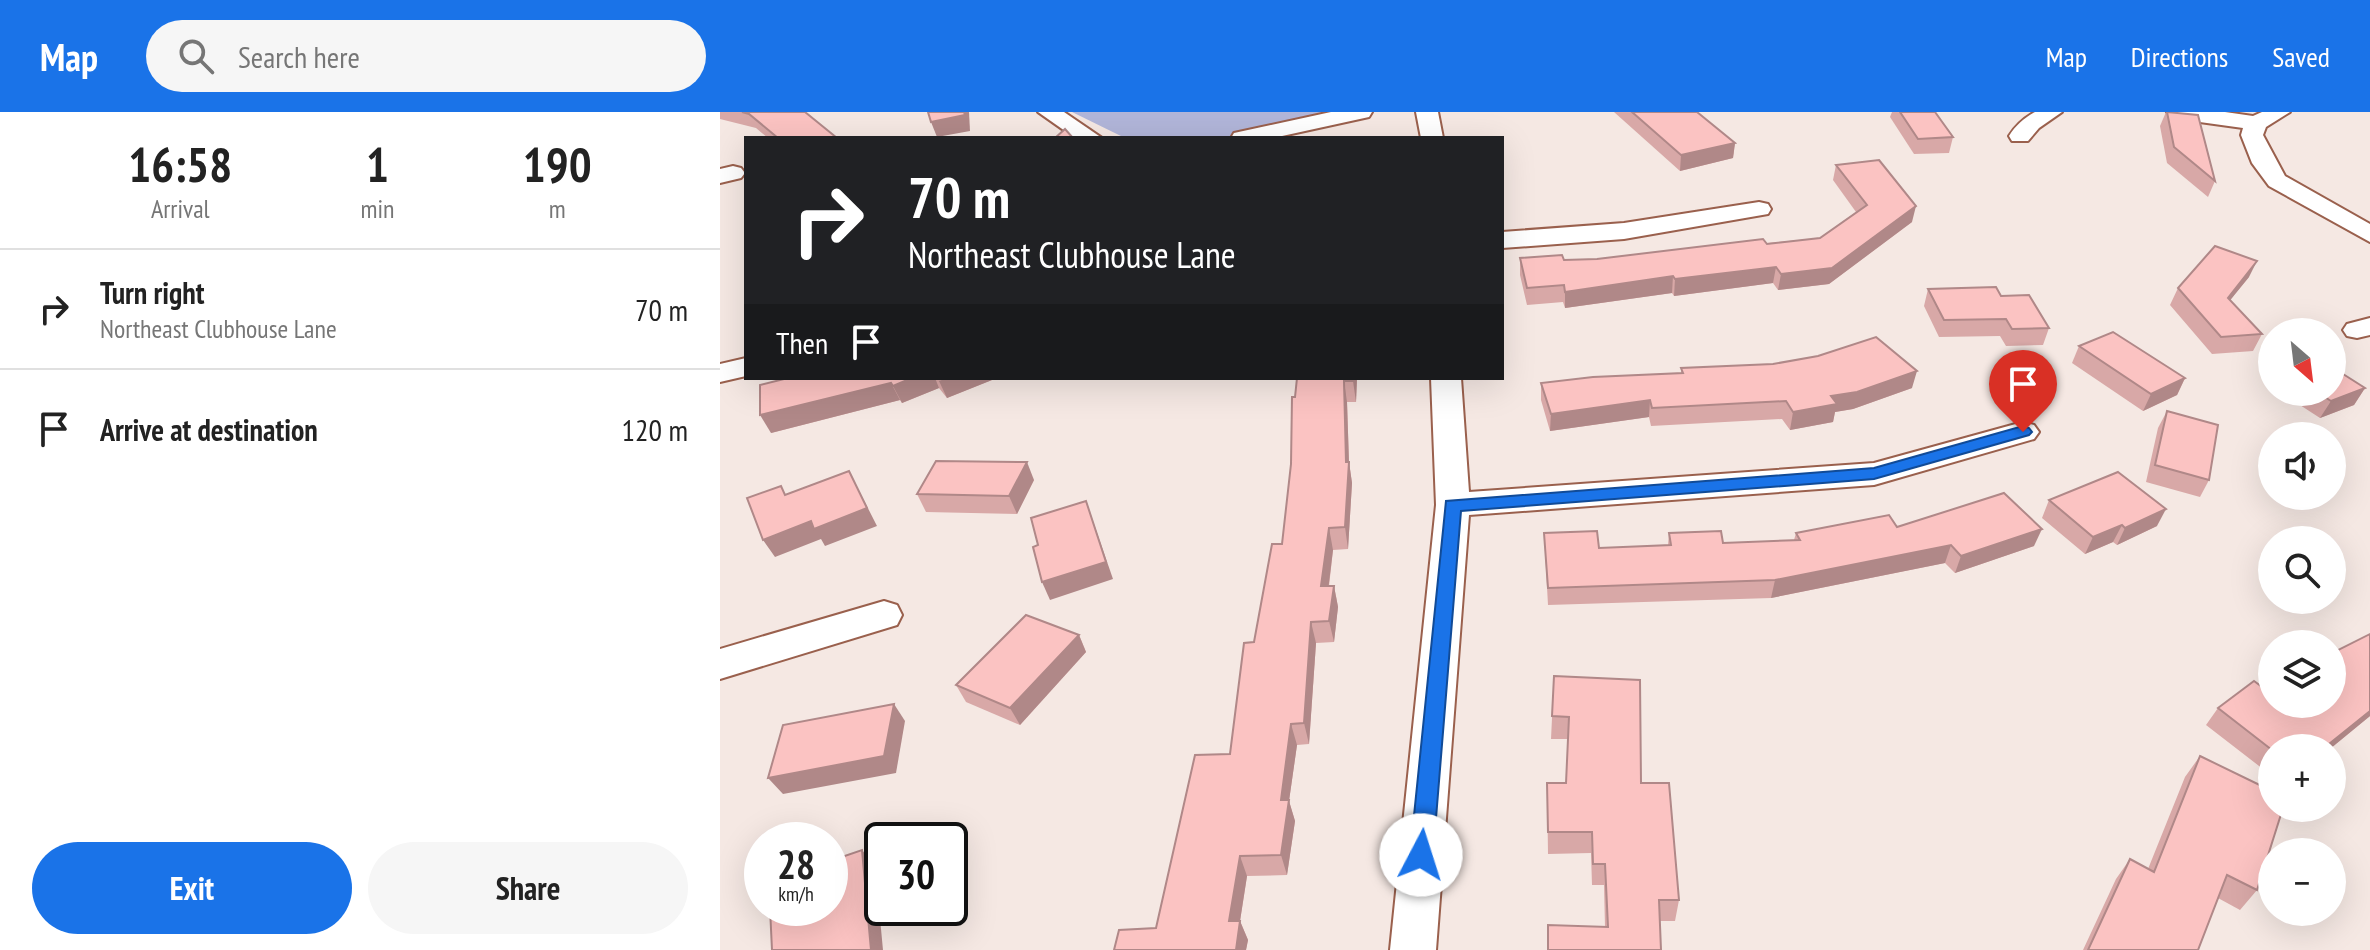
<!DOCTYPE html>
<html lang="en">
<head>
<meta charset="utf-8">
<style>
  body { margin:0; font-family:"PT Sans Narrow",sans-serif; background:#f6f6f6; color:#222; height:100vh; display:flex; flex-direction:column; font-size:30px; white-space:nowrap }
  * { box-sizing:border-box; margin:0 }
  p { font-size:26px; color:#767676 }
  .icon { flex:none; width:44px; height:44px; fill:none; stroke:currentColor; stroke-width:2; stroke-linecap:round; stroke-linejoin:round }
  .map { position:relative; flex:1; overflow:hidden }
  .side { display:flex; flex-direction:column; background:#fff; width:720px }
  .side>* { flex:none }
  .hud { position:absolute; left:24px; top:24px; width:760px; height:244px; border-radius:0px; box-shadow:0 8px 32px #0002; background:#202124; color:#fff; overflow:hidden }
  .needle { width:52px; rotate:152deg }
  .fabs { position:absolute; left:1538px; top:206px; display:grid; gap:16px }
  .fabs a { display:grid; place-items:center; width:88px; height:88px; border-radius:50%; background:#fff; box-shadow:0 8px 32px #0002; font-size:40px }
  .speed { position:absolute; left:24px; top:710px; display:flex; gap:16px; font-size:40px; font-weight:700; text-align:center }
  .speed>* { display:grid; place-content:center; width:104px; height:104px; border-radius:50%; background:#fff; box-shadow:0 8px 32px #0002; line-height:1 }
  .speed small { font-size:20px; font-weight:400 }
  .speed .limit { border:4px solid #111; border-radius:12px; background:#fff; color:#111 }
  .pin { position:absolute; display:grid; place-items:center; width:68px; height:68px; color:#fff; margin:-82px -34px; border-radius:50% 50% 50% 0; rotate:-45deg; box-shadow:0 0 8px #0007 }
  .pin .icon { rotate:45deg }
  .me { position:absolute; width:88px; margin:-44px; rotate:5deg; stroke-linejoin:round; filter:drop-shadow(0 0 6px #0008) }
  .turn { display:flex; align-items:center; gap:28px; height:168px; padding:0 32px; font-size:36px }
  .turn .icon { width:104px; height:104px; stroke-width:2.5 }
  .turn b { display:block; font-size:56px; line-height:68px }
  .then { display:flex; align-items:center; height:76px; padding:0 32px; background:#0003; gap:16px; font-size:30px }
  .eta { display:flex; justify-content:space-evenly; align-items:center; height:136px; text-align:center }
  .eta b { font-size:48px; font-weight:700; line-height:56px }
  .cta { display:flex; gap:16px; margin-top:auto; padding:16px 32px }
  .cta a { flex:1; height:92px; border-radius:48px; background:#1a73e8; color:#fff; font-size:32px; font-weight:700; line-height:92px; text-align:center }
  .cta a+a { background:#f6f6f6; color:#222 }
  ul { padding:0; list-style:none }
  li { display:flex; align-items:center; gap:24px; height:120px; padding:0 32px; border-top:2px solid #e0e0e0 }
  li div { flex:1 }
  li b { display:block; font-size:30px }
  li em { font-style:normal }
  header { display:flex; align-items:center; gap:48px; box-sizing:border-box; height:112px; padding:0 40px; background:#1a73e8; color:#fff }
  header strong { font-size:38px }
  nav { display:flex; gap:44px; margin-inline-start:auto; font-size:28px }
  .search { width:560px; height:72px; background:#f6f6f6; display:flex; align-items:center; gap:20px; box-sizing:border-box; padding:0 28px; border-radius:44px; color:#767676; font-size:30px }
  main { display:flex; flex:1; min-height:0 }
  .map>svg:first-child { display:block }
</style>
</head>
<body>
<header>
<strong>Map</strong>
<div class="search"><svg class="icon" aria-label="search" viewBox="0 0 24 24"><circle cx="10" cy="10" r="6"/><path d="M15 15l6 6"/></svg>Search here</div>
<nav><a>Map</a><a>Directions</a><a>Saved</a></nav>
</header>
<main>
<section class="side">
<div class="eta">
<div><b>16:58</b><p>Arrival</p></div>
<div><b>1</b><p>min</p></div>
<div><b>190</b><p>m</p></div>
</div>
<ul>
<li><svg class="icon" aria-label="right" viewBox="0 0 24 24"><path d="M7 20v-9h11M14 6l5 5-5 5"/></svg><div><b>Turn right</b><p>Northeast Clubhouse Lane</p></div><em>70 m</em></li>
<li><svg class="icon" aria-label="arrive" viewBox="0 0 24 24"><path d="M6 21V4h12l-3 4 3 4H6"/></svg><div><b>Arrive at destination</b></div><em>120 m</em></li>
</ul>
<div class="cta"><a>Exit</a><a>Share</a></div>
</section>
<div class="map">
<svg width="1650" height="838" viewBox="0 0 1650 838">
  <rect width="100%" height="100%" fill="#f5e8e3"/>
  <!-- green -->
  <path fill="#b1b5d9" d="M352,0H622L507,26H405Z"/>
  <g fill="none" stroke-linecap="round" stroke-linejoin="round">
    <!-- minor casing -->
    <g stroke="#9a604d" stroke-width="4">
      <g id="minor">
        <path d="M318,0H344L382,26H355Z"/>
        <path d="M611,0H652L649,5L553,26H511L514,21Z"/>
        <path d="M696,0H718L723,26H701Z"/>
        <path d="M1315,0H1342L1319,16L1308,29H1292L1289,24C1296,13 1304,6 1315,0Z"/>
        <path d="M1447,0H1505L1533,4L1542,0H1570L1546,15L1543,23L1565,64L1650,112V130L1549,74L1532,51L1521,23L1523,16L1458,7Z"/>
        <path d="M13,54L21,56L25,61L21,66L0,71V57Z"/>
        <path d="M1039,90L1048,92L1051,97L1048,102L904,127L782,136V120L904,111Z"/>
        <path d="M1650,206V223L1637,226L1627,224L1623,218L1627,212Z"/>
        <path d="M26,246V264L0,270V252Z"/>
        <path d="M711,266H741L749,380L1154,351L1303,310L1314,313L1319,320L1314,327L1154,373L749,403L716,838H670L716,393Z"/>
        <path d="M164,489L177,493L182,503L177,513L0,567V537Z"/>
      </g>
    </g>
    <!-- minor -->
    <use href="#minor" fill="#fff" fill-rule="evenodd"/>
  </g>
  <!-- wall -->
  <g fill="#d8a8a7">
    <path d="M0,0H85L117,26H48L36,16L0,7Z"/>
    <path d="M894,0H977L1015,31L1013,46L960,59Z"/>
    <path d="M1172,0H1215L1233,25L1229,41L1194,42L1170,5Z"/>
    <path d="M1446,0L1495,69L1488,85L1447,51L1440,14Z"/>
    <path d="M1116,53L1192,110L1109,172L1058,178L1053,171L954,184L952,181L845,196L843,190L807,193L800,163V146L844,148L877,147L1100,126L1136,100L1113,68Z"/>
    <path d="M1529,165L1510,188L1542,222L1533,239L1492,242L1450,193L1458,176Z"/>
    <path d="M1208,177L1281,184L1329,216L1323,233L1286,234L1280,224L1219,225L1204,194Z"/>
    <path d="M1359,234L1465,266L1457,283L1423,299L1352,251Z"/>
    <path d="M1552,254V275L1544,269Z"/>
    <path d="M961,256L1192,276L1133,297L1115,300L1113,310L1070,318L1062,307L931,314L929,305L830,319L821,288V271L961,261Z"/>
    <path d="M68,266H277L227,286L219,276L182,291L180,288L51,321Z"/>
    <path d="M577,266H637L636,290H627L629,350L632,371L628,437L613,438L609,474H614L618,495L614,530L596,531L589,632L577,633L569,689L575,709L567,763L527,764L520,809L528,828L526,838H394L436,816L510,642L534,530L562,432L571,352Z"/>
    <path d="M1645,276L1634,293L1600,306L1560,280H1612Z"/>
    <path d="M1447,299L1489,368L1480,385L1426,370L1438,316Z"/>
    <path d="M314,368L297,402L206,400L197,382Z"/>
    <path d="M1329,388L1437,414L1397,433L1393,430L1365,442L1322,406Z"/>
    <path d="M1177,415L1314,434L1235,461L1225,451L1051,486L828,493L824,421L879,436L948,433L949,421L1003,431L1074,428L1076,421Z"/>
    <path d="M1650,522V604L1611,636H1552V664L1486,613L1498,596L1549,580Z"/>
    <path d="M359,523L366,540L300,613L246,590L236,573Z"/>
    <path d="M834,564L921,671L959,788L955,809H940L885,815L884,773H872L871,741L828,742L827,671H846L848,627H831Z"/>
    <path d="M1480,644L1537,778L1520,798L1498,786L1478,838H1363L1396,767L1410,747L1428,757L1465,665Z"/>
  </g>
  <!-- shaded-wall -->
  <g fill="#b08888">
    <path d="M244,0H249L250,19L217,25L211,10Z"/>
    <path d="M1015,31L1013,46L960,59L961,43Z"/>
    <path d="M1196,94L1192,110L1109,172L1058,178L1061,162Z"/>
    <path d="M1537,149L1529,165L1499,202L1508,186Z"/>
    <path d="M1056,155L1053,171L954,184L955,167Z"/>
    <path d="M953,164L952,181L845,196V180Z"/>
    <path d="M1197,259L1192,276L1133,297L1115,300L1113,310L1070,318L1073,300L1111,284Z"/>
    <path d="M192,266H215L219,276L182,291L173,274Z"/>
    <path d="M227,266H277L227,286L219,269Z"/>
    <path d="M633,266H637L636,290L633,269Z"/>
    <path d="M1465,266L1457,283L1423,299L1431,282Z"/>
    <path d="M624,269L627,290L629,352V350L632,371L628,437L625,415L626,350Z"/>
    <path d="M171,271L180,288L51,321L40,303Z"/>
    <path d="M1645,276L1634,293L1600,306L1611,289Z"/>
    <path d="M930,288L929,305L830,319L831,302Z"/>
    <path d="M307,350L314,368L297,402L289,384Z"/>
    <path d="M129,359L157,414L105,434L101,427L55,445L43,428Z"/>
    <path d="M366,389L393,467L330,488L322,470Z"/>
    <path d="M1446,397L1437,414L1397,433L1405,416Z"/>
    <path d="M1402,413L1393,430L1365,442L1373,425Z"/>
    <path d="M609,416L613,438L606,495L601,474Z"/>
    <path d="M1322,417L1314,434L1235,461L1241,444Z"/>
    <path d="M1231,433L1225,451L1051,486L1055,468Z"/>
    <path d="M614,474L618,495L614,530L609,509Z"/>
    <path d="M591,510L596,531L589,632L584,611Z"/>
    <path d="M359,523L366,540L300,613L290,596Z"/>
    <path d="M174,592L185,609L176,661L63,682L48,666Z"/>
    <path d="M1650,599V604L1611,636H1604Z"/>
    <path d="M571,612L577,633L569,689L575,709L567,763L561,743V688Z"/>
    <path d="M142,738L155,754L163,838H151Z"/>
    <path d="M520,744L527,764L517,828L509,809Z"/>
    <path d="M520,809L528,828L526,838H516Z"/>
  </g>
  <!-- building -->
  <g fill="#fbc3c2" stroke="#b08888" stroke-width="2">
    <path d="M22,0H85L117,26H58L29,2Z"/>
    <path d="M208,0H244L245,3L211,10Z"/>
    <path d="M912,0H977L1015,31L961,43Z"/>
    <path d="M1180,0H1215L1233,25L1198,27Z"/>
    <path d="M1447,0L1478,3L1495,69L1454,35Z"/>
    <path d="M345,17L353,26H335Z"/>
    <path d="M1159,48L1196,94L1112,156L1061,162L1056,155L955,167L953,164L845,180L844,173L807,176L800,146L842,143L844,148L877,147L1043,127L1047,132L1100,126L1147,93L1116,53Z"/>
    <path d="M1495,134L1537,149L1508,186L1542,222L1501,225L1458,176Z"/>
    <path d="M1276,175L1281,184L1309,183L1329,216L1292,217L1286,207L1224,208L1208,177Z"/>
    <path d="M1393,220L1465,266L1431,282L1359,234Z"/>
    <path d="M1156,225L1197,259L1137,280L1111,284L1117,292L1073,300L1066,289L932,296L930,288L831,302L821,271L873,265L963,261L961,256L1053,252L1098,244Z"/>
    <path d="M1612,255L1645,276L1611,289L1597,280H1612Z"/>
    <path d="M68,266H192L173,274L171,271L40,303V273Z"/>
    <path d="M577,266H633V269H624L626,350H629L625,415L609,416L601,474H614L609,509L591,510L584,611L571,612L561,688H569L561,743L520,744L509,809H520L516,838H394L399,818L436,816L475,643L510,642L524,531L534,530L552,432H562L571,352L572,285H575Z"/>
    <path d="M1447,299L1498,313L1489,368L1435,353Z"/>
    <path d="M216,349L307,350L289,384L197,382Z"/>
    <path d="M129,359L147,396L94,417L91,409L43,428L27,386L61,374L65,383Z"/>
    <path d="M1398,360L1446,397L1405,416L1402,413L1373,425L1329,388Z"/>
    <path d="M1284,381L1322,417L1241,444L1231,433L1055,468L828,476L824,421L877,419L879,436L951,433L949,421L1001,419L1003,431L1080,428L1076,421L1169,403L1177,415Z"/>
    <path d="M366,389L386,450L322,470L313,435L318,433L311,406Z"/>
    <path d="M306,503L359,523L290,596L236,573Z"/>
    <path d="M1650,522V599L1604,636H1552V638L1498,596L1534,569L1549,580L1552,578V592H1612V541Z"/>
    <path d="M834,564L920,568L921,671H949L959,788H939L941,838H828V813L888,815L885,752H873L872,720H828L827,671H846L849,605L832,604Z"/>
    <path d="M174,592L164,644L48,666L63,613Z"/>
    <path d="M1480,644L1552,679V696H1563L1537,778L1507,763L1478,838H1368L1410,747L1434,760Z"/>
    <path d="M142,738L151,838H52L50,796H110V749Z"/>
  </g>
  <!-- route -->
  <path fill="#1a73e8" stroke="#114b97" stroke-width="2" d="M1303,314L1309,316L1312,320L1309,323L1154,367L741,399L713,743L710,750L701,753L693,750L690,743L726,389L1154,356Z"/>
</svg>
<div class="fabs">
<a><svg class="needle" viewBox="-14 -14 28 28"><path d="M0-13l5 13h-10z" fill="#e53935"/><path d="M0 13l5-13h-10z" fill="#767676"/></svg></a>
<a><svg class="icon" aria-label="sound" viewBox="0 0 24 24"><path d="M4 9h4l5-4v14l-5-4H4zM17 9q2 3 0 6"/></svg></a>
<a><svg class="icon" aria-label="search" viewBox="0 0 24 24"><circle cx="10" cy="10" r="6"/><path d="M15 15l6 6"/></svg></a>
<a><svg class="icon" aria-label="layers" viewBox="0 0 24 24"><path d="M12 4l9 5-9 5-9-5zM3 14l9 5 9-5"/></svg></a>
<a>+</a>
<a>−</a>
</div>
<div class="speed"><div>28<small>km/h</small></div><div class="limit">30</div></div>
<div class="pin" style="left:1303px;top:320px;background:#d93025"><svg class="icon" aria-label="arrive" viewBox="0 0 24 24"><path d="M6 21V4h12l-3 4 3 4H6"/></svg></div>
<svg class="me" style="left:701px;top:743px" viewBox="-20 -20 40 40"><circle r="19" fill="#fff"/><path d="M0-13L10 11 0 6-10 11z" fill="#1a73e8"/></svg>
<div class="hud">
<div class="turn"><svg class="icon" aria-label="right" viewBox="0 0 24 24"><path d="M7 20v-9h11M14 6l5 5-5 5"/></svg><div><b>70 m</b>Northeast Clubhouse Lane</div></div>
<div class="then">Then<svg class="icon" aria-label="arrive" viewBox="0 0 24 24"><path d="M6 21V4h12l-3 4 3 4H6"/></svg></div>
</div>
</div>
</main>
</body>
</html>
